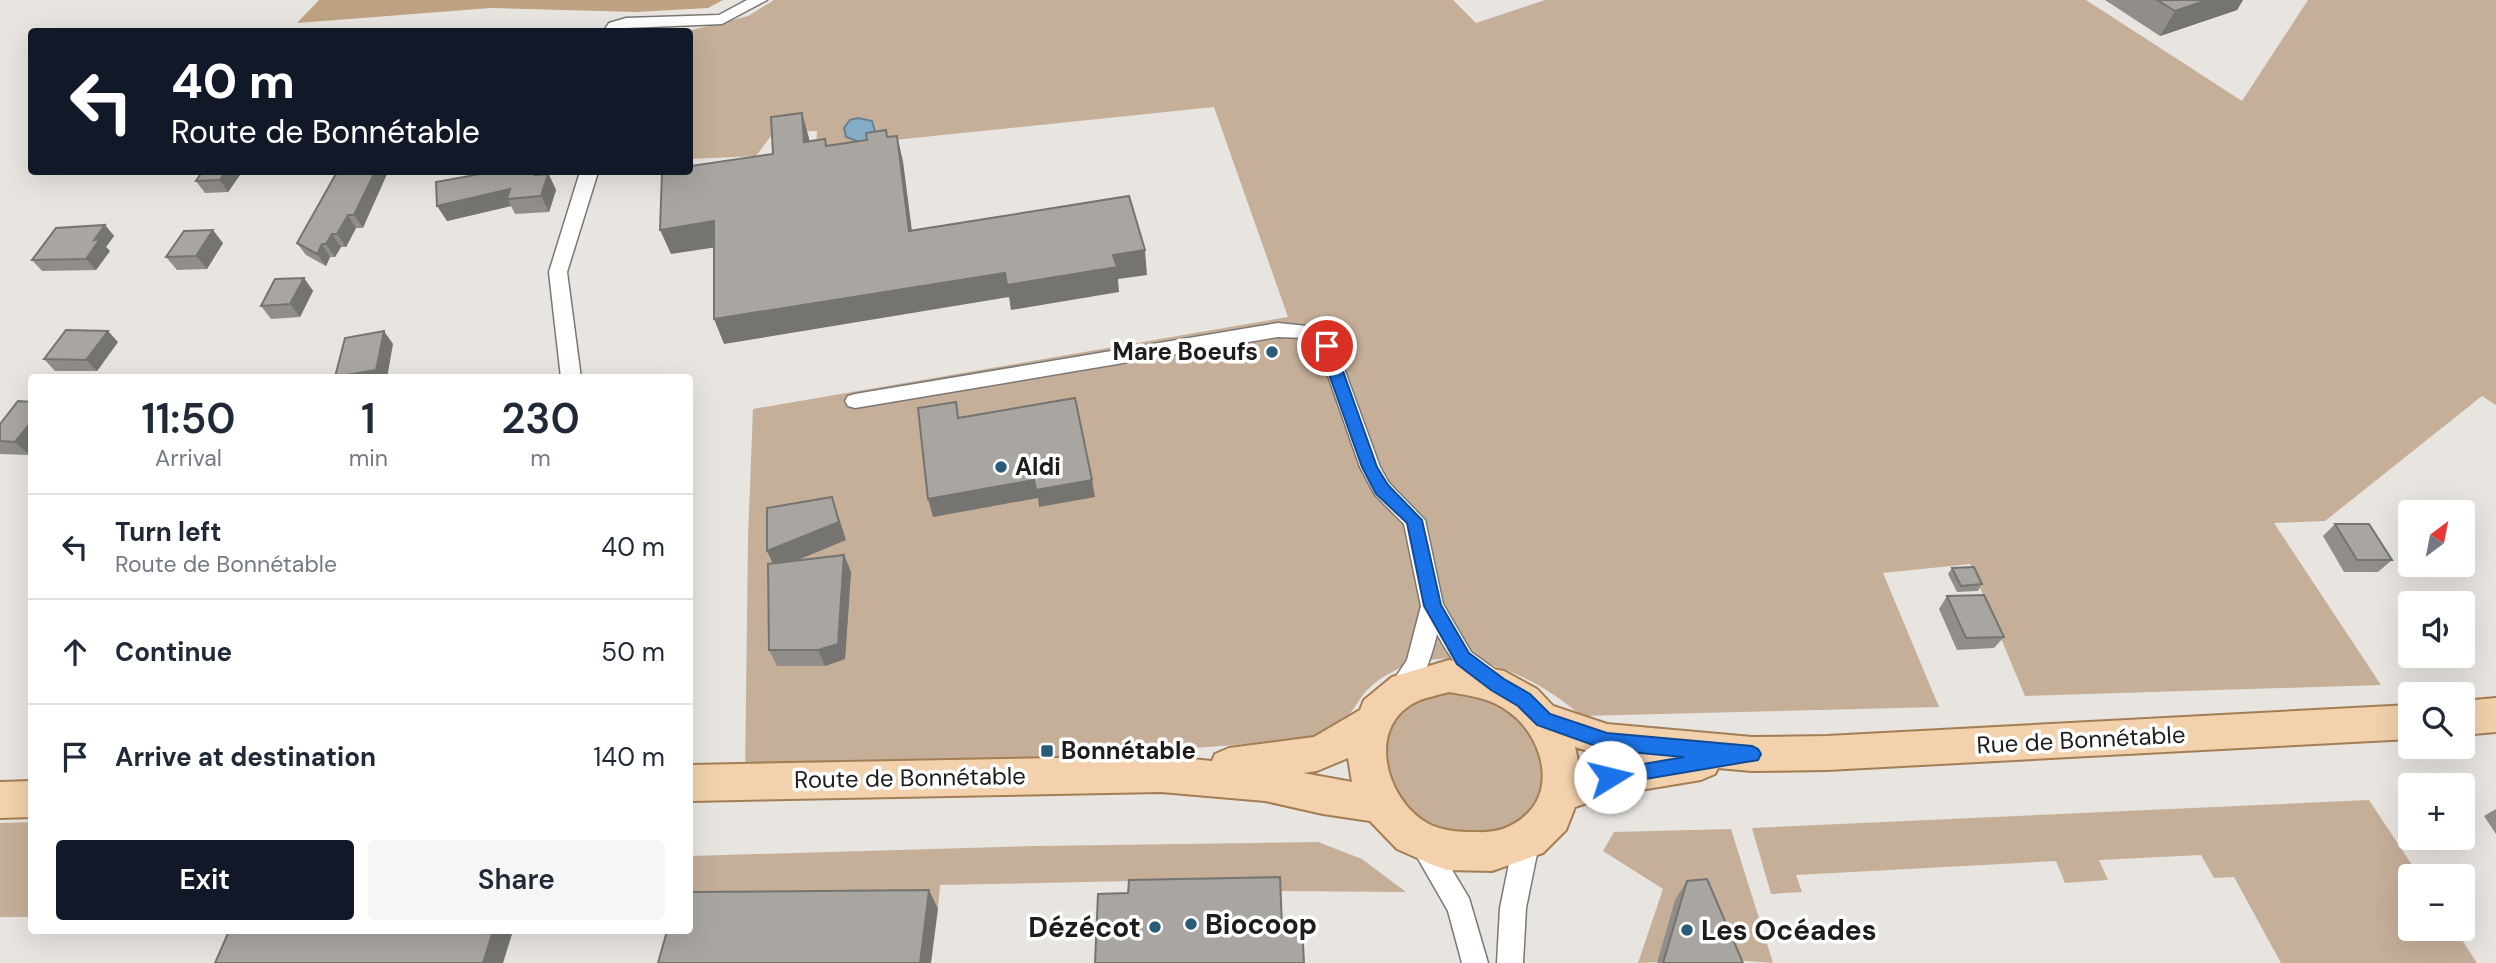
<!DOCTYPE html>
<html lang="en">
<head>
<meta charset="utf-8">
<style>
  body { margin:0; font-family:"DM Sans",sans-serif; background:#f6f6f7; color:#1f2937; height:100vh; display:flex; flex-direction:column; font-size:26px; white-space:nowrap }
  * { box-sizing:border-box; margin:0 }
  p { font-size:23px; color:#747a83 }
  .icon { flex:none; width:38px; height:38px; fill:none; stroke:currentColor; stroke-width:2; stroke-linecap:round; stroke-linejoin:round }
  .map { position:relative; flex:1; overflow:hidden }
  .sheet { position:absolute; left:28px; top:374px; width:665px; height:560px; display:flex; flex-direction:column; background:#fff; border-radius:7px; box-shadow:0 7px 28px #0002 }
  .sheet>* { flex:none }
  .hud { position:absolute; left:28px; top:28px; width:665px; height:147px; border-radius:7px; box-shadow:0 7px 28px #0002; background:#111827; color:#fff; overflow:hidden }
  .needle { width:46px; rotate:32deg }
  .controls { position:absolute; left:2398px; top:500px; display:grid; gap:14px }
  .controls a { display:grid; place-items:center; width:77px; height:77px; border-radius:7px; background:#fff; box-shadow:0 7px 28px #0002; font-size:35px }
  .pin { position:absolute; display:grid; place-items:center; width:60px; height:60px; color:#fff; margin:-30px; border:4px solid #fff; border-radius:50%; box-shadow:0 2px 7px #0007 }
  .me { position:absolute; width:77px; margin:-38px; rotate:81deg; stroke-linejoin:round; filter:drop-shadow(0 0 5px #0008) }
  .turn { display:flex; align-items:center; gap:24px; height:147px; padding:0 28px; font-size:32px }
  .turn .icon { width:91px; height:91px; stroke-width:2.5 }
  .turn b { display:block; font-size:49px; line-height:60px }
  .eta { display:flex; justify-content:space-evenly; align-items:center; height:119px; text-align:center }
  .eta b { font-size:42px; font-weight:600; line-height:49px }
  .primary-button { display:flex; gap:14px; margin-top:auto; padding:14px 28px }
  .primary-button a { flex:1; height:80px; border-radius:7px; background:#111827; color:#fff; font-size:28px; font-weight:600; line-height:80px; text-align:center }
  .primary-button a+a { background:#f6f6f7; color:#1f2937 }
  ul { padding:0; list-style:none }
  li { display:flex; align-items:center; gap:21px; height:105px; padding:0 28px; border-top:2px solid #e0e1e3 }
  li div { flex:1 }
  li b { display:block; font-size:26px }
  li em { font-style:normal }
  .map>svg:first-child { display:block }
</style>
</head>
<body>
<div class="map">
<svg width="2496" height="963" viewBox="0 0 2496 963">
  <rect width="100%" height="100%" fill="#e8e4df"/>
  <!-- green -->
  <g fill="#c5af99">
    <path d="M774,0H1453L1476,23L1545,0H2086L2242,101L2308,0H2496V405L2482,396L2325,521L2274,523L2381,685L2025,696L1970,564L1883,573L1939,707L1581,716C1525,665 1430,631 1367,690C1361,696 1357,705 1351,712C1338,729 1323,736 1302,740L745,781L748,538L753,409L1288,317L1214,107L816,148L817,131L774,132L756,156L690,159V32H684L748,16Z"/>
    <path d="M1454,692C1472,693 1489,695 1505,705C1520,714 1527,726 1535,741C1538,749 1543,757 1546,765C1555,799 1519,831 1489,837C1480,839 1467,835 1458,833C1413,826 1405,812 1386,772C1376,751 1392,719 1409,706C1422,697 1439,694 1454,692Z"/>
    <path d="M2369,800L2420,877H2410V929H2455L2477,963H2281L2234,877L2214,878L2201,855L2099,860L2108,880L2065,883L2056,861L1796,875L1802,892L1771,894L1752,828Z"/>
    <path d="M31,822V917H0V823Z"/>
    <path d="M1731,829L1773,963L1720,959L1638,963L1663,889L1603,851L1614,832Z"/>
    <path d="M1318,842L1362,859L1406,892L1279,891L1132,881L940,885L938,909L690,906V856L1037,846Z"/>
  </g>
  <!-- forest -->
  <path fill="#bfa282" d="M319,0H723L708,8L637,12L491,8L297,23Z"/>
  <!-- water -->
  <path fill="#86adc6" stroke="#678293" stroke-width="2" d="M858,118L872,121L877,138L860,142L846,137L844,128L850,120Z"/>
  <g fill="none" stroke-linecap="round" stroke-linejoin="round">
    <!-- street casing -->
    <g stroke="#7b7773" stroke-width="3">
      <g id="street">
        <path d="M747,0H767L722,24L626,28L618,32H603L609,23L626,18L719,15Z"/>
        <path d="M580,172H598L567,272L581,378H561L549,272Z"/>
        <path d="M1278,323L1317,327L1334,341L1380,467L1389,483L1425,520L1443,604L1471,652L1500,673L1504,680L1500,687C1473,697 1448,654 1437,634C1432,655 1417,711 1389,700L1385,693L1407,660L1421,606L1404,524L1375,495L1360,467L1319,350L1305,338L1278,337L855,408L848,406L845,401L848,396L855,394Z"/>
        <path d="M1527,827L1536,831L1540,839L1526,908L1523,963H1497L1500,908L1514,839L1518,831Z"/>
        <path d="M1422,831L1431,835L1469,898L1488,963H1462L1448,911L1409,843L1413,835Z"/>
      </g>
    </g>
    <!-- primary casing -->
    <g stroke="#a37e55" stroke-width="4">
      <g id="primary">
        <path d="M1449,660L1504,671L1537,689L1553,706L1607,724L1752,737L1827,736L2410,705V739L1827,770L1752,771L1718,768L1715,774L1701,780L1610,795L1575,807L1566,830L1543,853L1492,871L1447,870L1433,865L1397,849L1370,821L1323,814L1265,801L1161,792L690,801V765L1161,756L1212,761L1215,754L1229,748L1314,737L1360,710L1364,700L1392,677ZM1449,692C1471,696 1491,698 1509,712C1540,734 1557,785 1527,814C1511,829 1495,833 1474,832C1457,832 1442,831 1427,823C1385,799 1365,725 1418,701C1427,697 1439,695 1449,692ZM1575,747L1613,759L1580,769ZM1348,758L1352,782L1303,773L1317,771Z"/>
        <path d="M2496,698V732L2462,735V701Z"/>
        <path d="M32,781V817L0,818V782Z"/>
      </g>
    </g>
    <!-- street -->
    <use href="#street" fill="#fff" fill-rule="evenodd"/>
    <!-- primary -->
    <use href="#primary" fill="#f2d1ac" fill-rule="evenodd"/>
  </g>
  <!-- wall -->
  <g fill="#918e8a">
    <path d="M2105,0H2243L2237,10L2160,36Z"/>
    <path d="M202,172H242L228,192L205,193L196,181Z"/>
    <path d="M337,172L363,228H356L346,247H341L335,257H330L326,266L306,255L297,243Z"/>
    <path d="M486,173L549,175L556,190L549,212L515,214L511,206L447,221Z"/>
    <path d="M105,225L114,236L106,247L110,251L96,270L42,271L32,260Z"/>
    <path d="M223,243L207,269L177,270L166,257Z"/>
    <path d="M304,278L313,291L300,317L271,319L261,306Z"/>
    <path d="M118,342L97,371H55L44,359Z"/>
    <path d="M0,424L29,455L0,454Z"/>
    <path d="M832,497L846,540L794,561L844,555L851,572L845,659L825,666H777L769,650L773,564L767,551Z"/>
    <path d="M2335,524L2392,560L2378,572H2344L2323,536Z"/>
    <path d="M1952,568L1982,584L1978,591L1957,592L1948,574Z"/>
    <path d="M1947,596L2004,637L1994,648L1957,650L1939,609Z"/>
    <path d="M2496,809V834L2484,816Z"/>
    <path d="M1687,881L1743,963H1657L1675,900Z"/>
  </g>
  <!-- shaded-wall -->
  <g fill="#767471">
    <path d="M2207,0H2243L2237,10L2160,36L2175,11Z"/>
    <path d="M802,113L809,138L812,167L804,142Z"/>
    <path d="M897,136L903,161L915,255L909,231Z"/>
    <path d="M225,172H242L228,192L220,180Z"/>
    <path d="M375,172H388L363,228L354,215Z"/>
    <path d="M537,172H550L549,175L556,190L549,212L541,196L535,175Z"/>
    <path d="M510,189L507,199L511,206L447,221L437,206Z"/>
    <path d="M348,215L356,228L346,247L337,234Z"/>
    <path d="M714,221L724,246L671,254L660,230Z"/>
    <path d="M105,225L114,236L106,247L110,251L96,270L86,259L94,240Z"/>
    <path d="M213,230L223,243L207,269L196,256Z"/>
    <path d="M332,234L341,247L335,257L326,244Z"/>
    <path d="M322,244L330,257L326,266L317,254Z"/>
    <path d="M1145,250L1147,275L1118,279L1119,292L1011,310L1009,297L724,344L714,319Z"/>
    <path d="M304,278L313,291L300,317L290,304Z"/>
    <path d="M108,331L118,342L97,371L86,360Z"/>
    <path d="M384,331L393,344L387,378H336L335,377Z"/>
    <path d="M32,421V451L29,455L15,442Z"/>
    <path d="M1034,480H1092L1095,497L1039,507L1038,498L933,517L928,499Z"/>
    <path d="M832,497L846,540L776,569L767,551Z"/>
    <path d="M844,555L851,572L845,659L825,666L818,650Z"/>
    <path d="M929,890L938,909L931,963H920Z"/>
    <path d="M493,931H513L503,963H483Z"/>
  </g>
  <!-- building -->
  <g fill="#a9a5a1" stroke="#767471" stroke-width="2">
    <path d="M2157,0H2207L2175,11Z"/>
    <path d="M802,113L804,142L825,139L826,146L867,140L866,133L886,130L887,137L897,136L909,231L1129,196L1145,250L1113,255L1117,267L1007,285L1005,273L714,319V221L660,230L662,172H690V166L773,154L771,117Z"/>
    <path d="M202,172H225L220,180L196,181Z"/>
    <path d="M337,172H375L354,215H348L337,234H332L326,244H322L317,254L297,243Z"/>
    <path d="M486,172H537L535,175L548,174L541,196L507,199L510,189L437,206L436,182L486,173Z"/>
    <path d="M105,225L94,240L100,239L86,259L32,260L56,228Z"/>
    <path d="M213,230L196,256L166,257L184,231Z"/>
    <path d="M304,278L290,304L261,306L275,279Z"/>
    <path d="M66,330L108,331L86,360L44,359Z"/>
    <path d="M384,331L376,370L335,377L345,338Z"/>
    <path d="M1075,398L1092,480L1036,490L1034,480L928,499L918,408L956,402L958,418Z"/>
    <path d="M18,401L32,402V421L15,442L0,441V424Z"/>
    <path d="M832,497L839,522L767,551V508Z"/>
    <path d="M2335,524H2369L2392,560H2357Z"/>
    <path d="M844,555L838,644L818,650H769L768,564Z"/>
    <path d="M1974,567L1982,584L1961,586L1952,568Z"/>
    <path d="M1984,595L2004,637L1966,638L1947,596Z"/>
    <path d="M1280,877L1282,926H1302L1304,963H1095L1098,894L1128,893L1129,880Z"/>
    <path d="M1707,879L1743,963H1663L1687,881Z"/>
    <path d="M929,890L920,963H658L667,931H690V892Z"/>
    <path d="M229,931H493L483,963H215Z"/>
  </g>
  <!-- route -->
  <path fill="#1a73e8" stroke="#114b97" stroke-width="2" d="M1327,341L1334,346L1377,467L1388,485L1422,520L1441,605L1469,653L1504,679L1530,694L1550,714L1607,733L1752,746L1758,749L1761,754L1758,760L1610,785L1603,783L1600,777L1603,771L1684,757L1607,750L1537,725L1518,706L1491,690L1457,664L1424,606L1407,523L1376,494L1362,467L1319,346Z"/>
  <!-- markers -->
  <g fill="#2a5c79" stroke="#fff" stroke-width="2.5">
    <circle cx="1272" cy="352" r="7"/>
    <circle cx="1001" cy="467" r="7"/>
    <rect x="1040" y="744" width="14" height="14" rx="3.5"/>
    <circle cx="1191" cy="924" r="7"/>
    <circle cx="1155" cy="927" r="7"/>
    <circle cx="1687" cy="930" r="7"/>
  </g>
  <g text-anchor="middle" stroke-width="7" stroke-linejoin="round" paint-order="stroke">
    <!-- poi labels -->
    <g font-size="24" font-weight="bold" fill="#1e1d1b" stroke="#fff" text-anchor="start">
      <text x="1258" y="360" text-anchor="end">Mare Boeufs</text>
      <text x="1015" y="475">Aldi</text>
      <text x="1061" y="759">Bonnétable</text>
    </g>
    <!-- street labels -->
    <g font-size="24" fill="#1e1d1b" stroke="#fff">
      <text transform="translate(2081 740) rotate(-3)" y="8">Rue de Bonnétable</text>
      <text transform="translate(910 778) rotate(-1)" y="8">Route de Bonnétable</text>
    </g>
    <!-- near-poi labels -->
    <g font-size="28" font-weight="bold" fill="#1e1d1b" stroke="#fff" text-anchor="start">
      <text x="1205" y="934">Biocoop</text>
      <text x="1141" y="937" text-anchor="end">Dézécot</text>
      <text x="1701" y="940">Les Océades</text>
    </g>
  </g>
</svg>
<div class="controls">
<a><svg class="needle" viewBox="-14 -14 28 28"><path d="M0-13l5 13h-10z" fill="#e53935"/><path d="M0 13l5-13h-10z" fill="#747a83"/></svg></a>
<a><svg class="icon" aria-label="sound" viewBox="0 0 24 24"><path d="M4 9h4l5-4v14l-5-4H4zM17 9q2 3 0 6"/></svg></a>
<a><svg class="icon" aria-label="search" viewBox="0 0 24 24"><circle cx="10" cy="10" r="6"/><path d="M15 15l6 6"/></svg></a>
<a>+</a>
<a>−</a>
</div>
<div class="pin" style="left:1327px;top:346px;background:#d93025"><svg class="icon" aria-label="arrive" viewBox="0 0 24 24"><path d="M6 21V4h12l-3 4 3 4H6"/></svg></div>
<svg class="me" style="left:1610px;top:777px" viewBox="-20 -20 40 40"><circle r="19" fill="#fff"/><path d="M0-13L10 11 0 6-10 11z" fill="#1a73e8"/></svg>
<div class="hud">
<div class="turn"><svg class="icon" aria-label="left" viewBox="0 0 24 24"><path d="M17 20v-9H6M10 6l-5 5 5 5"/></svg><div><b>40 m</b>Route de Bonnétable</div></div>
</div>
<section class="sheet">
<div class="eta">
<div><b>11:50</b><p>Arrival</p></div>
<div><b>1</b><p>min</p></div>
<div><b>230</b><p>m</p></div>
</div>
<ul>
<li><svg class="icon" aria-label="left" viewBox="0 0 24 24"><path d="M17 20v-9H6M10 6l-5 5 5 5"/></svg><div><b>Turn left</b><p>Route de Bonnétable</p></div><em>40 m</em></li>
<li><svg class="icon" aria-label="ahead" viewBox="0 0 24 24"><path d="M12 20V5M6 11l6-6 6 6"/></svg><div><b>Continue</b></div><em>50 m</em></li>
<li><svg class="icon" aria-label="arrive" viewBox="0 0 24 24"><path d="M6 21V4h12l-3 4 3 4H6"/></svg><div><b>Arrive at destination</b></div><em>140 m</em></li>
</ul>
<div class="primary-button"><a>Exit</a><a>Share</a></div>
</section>
</div>
</body>
</html>
